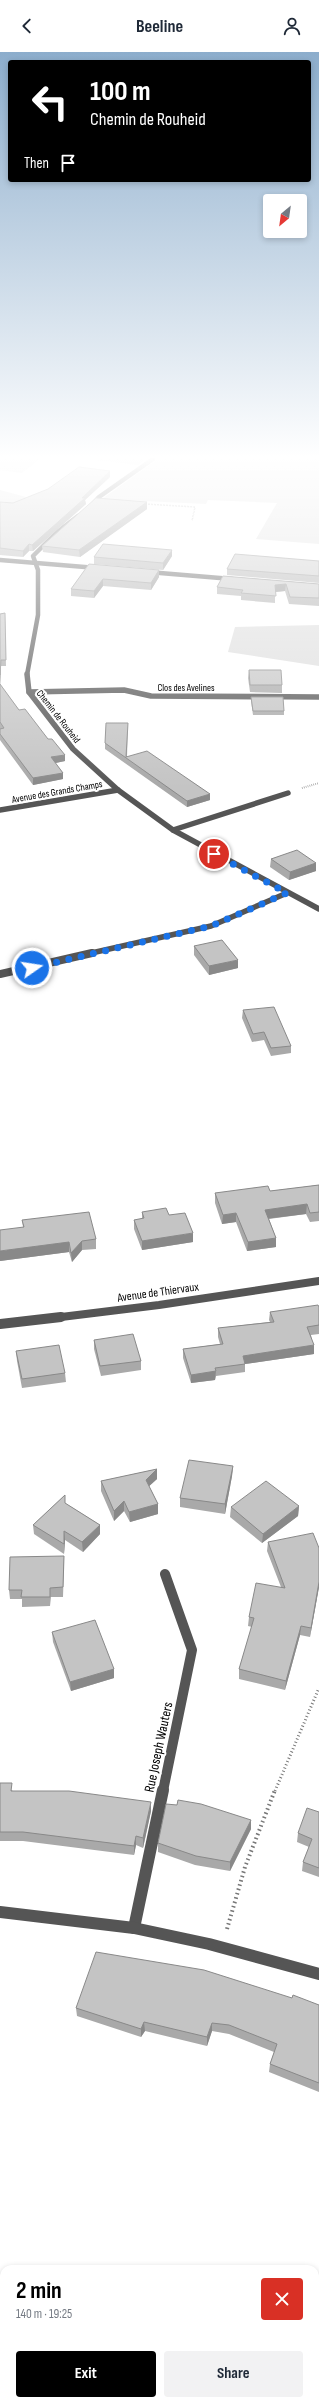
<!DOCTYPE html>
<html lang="en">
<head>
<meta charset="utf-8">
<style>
  body { margin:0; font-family:"Sofia Sans Condensed",sans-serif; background:#f2f2f3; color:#1f2937; height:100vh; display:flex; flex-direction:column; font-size:15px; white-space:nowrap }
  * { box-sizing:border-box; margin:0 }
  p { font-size:13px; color:#747a83 }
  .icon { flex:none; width:22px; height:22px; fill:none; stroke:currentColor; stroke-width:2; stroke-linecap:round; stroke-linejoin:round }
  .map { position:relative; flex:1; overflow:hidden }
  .sheet { position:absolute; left:0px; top:2213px; width:319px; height:140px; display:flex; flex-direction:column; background:#fff; border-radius:12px 12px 0 0; box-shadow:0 2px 6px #0003 }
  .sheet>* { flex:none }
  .top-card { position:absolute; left:8px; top:8px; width:303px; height:122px; border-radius:4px; box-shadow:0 2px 6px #0003; background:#000; color:#fff; overflow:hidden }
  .needle { width:26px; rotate:209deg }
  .buttons { position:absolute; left:263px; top:142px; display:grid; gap:8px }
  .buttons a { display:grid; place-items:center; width:44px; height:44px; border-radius:4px; background:#fff; box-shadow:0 2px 6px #0003; font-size:20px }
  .pin { position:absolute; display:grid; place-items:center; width:34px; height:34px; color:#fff; margin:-17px; border:2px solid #fff; border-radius:50%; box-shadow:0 1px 4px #0007 }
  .me { position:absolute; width:44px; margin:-22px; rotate:77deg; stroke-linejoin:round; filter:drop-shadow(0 0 3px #0008) }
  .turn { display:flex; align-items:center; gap:14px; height:84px; padding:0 16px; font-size:18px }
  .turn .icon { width:52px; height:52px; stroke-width:2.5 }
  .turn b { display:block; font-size:28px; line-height:34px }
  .then { display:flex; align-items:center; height:38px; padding:0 16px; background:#0003; gap:8px; font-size:15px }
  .round { display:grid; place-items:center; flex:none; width:42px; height:42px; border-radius:4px; background:#f2f2f3 }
  .overview { display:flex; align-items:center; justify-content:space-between; height:68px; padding:0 16px }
  h1 { font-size:24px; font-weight:700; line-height:30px; color:#000 }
  .primary-button { display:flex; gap:8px; margin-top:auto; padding:8px 16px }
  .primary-button a { flex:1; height:46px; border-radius:4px; background:#000; color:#fff; font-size:16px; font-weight:700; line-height:46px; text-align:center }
  .primary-button a+a { background:#f2f2f3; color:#1f2937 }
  header { display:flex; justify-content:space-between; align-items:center; height:52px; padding:0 16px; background:#fff; font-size:18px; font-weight:700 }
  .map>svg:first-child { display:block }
</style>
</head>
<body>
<header><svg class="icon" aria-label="back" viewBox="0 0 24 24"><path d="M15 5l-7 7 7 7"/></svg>Beeline<svg class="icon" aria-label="person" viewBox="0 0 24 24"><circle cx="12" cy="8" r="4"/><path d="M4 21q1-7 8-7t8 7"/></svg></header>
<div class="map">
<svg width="319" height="2353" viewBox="0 0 319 2353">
  <rect width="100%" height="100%" fill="#fff"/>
  <!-- green -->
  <g fill="#dcdcdc">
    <path d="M0,407H40L22,421L0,418Z"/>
    <path d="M87,407H146L138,413Z"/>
    <path d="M158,407H319V492L256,487L277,451L208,448L206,452L102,447Z"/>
    <path d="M0,438L26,445L24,456L0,454Z"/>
    <path d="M319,573V614L228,600L235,575Z"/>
  </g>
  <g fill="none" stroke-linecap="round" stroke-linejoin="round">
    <!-- path-far3 -->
    <path stroke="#777" stroke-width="1.5" stroke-dasharray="0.5 1" stroke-linecap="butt" d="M145,452L195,455L192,469"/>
    <!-- path-far2 -->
    <path stroke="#777" stroke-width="2" stroke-dasharray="0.5 1.5" stroke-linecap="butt" d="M302,736L319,731"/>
    <!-- path-far1 -->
    <path stroke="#777" stroke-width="3" stroke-dasharray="1 2.5" stroke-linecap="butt" d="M275,1739L319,1636"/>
    <!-- path -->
    <path stroke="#777" stroke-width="4" stroke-dasharray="1.5 3" stroke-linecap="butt" d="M227,1877L245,1815L275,1738"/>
    <!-- service -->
    <path stroke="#555" stroke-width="5.5" d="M173,778L288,741"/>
    <!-- minor-far4 -->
    <g stroke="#555" stroke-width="4.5">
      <path d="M90,455L99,445L153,407"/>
      <path d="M0,508L97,516"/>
      <path d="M148,520L232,527"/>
      <path d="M27,623L38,563V518L33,504L57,480L78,464"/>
    </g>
    <!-- minor-far3 -->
    <g stroke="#555" stroke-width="5.5">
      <path d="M27,622L29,640L73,697L118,738L173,778L319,857"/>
      <path d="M29,640L124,638L151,644L319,645"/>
      <path d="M0,758L118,738"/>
      <path d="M87,902L211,874L287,841"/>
    </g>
    <!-- minor-far2 -->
    <g stroke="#555" stroke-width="8">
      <path d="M0,922L92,901"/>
      <path d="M53,1266L159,1253L319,1229"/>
    </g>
    <!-- minor-far1 -->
    <g stroke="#555" stroke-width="10">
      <path d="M0,1272L61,1265"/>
      <path d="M163,1739L192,1598L165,1522"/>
    </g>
    <!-- minor -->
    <path stroke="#555" stroke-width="12" d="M134,1876L163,1738"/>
    <!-- tertiary -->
    <path stroke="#555" stroke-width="12" d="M0,1860L134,1876L209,1892L319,1922"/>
  </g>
  <!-- wall -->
  <g fill="#a9a9a9">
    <path d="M110,425L85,448L86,452L33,499H29L23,505L0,503V450L13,451Z"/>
    <path d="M147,450V457L80,505L43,500L42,494Z"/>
    <path d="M172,504L163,518L94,512V505Z"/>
    <path d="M319,509V531L227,523V517Z"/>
    <path d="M89,512L159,525L151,538L103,534L94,546L71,544V537Z"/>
    <path d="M223,524L319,532V554L289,552L285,539L275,540V551L241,548V544L217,542V535Z"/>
    <path d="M5,561L6,614H1L0,633L19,658L48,687L65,703V709L55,711L63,721V727L33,733L0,688V562Z"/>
    <path d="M249,618L282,633V641L250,640L248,626Z"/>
    <path d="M251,645L284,659V663H253L251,649Z"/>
    <path d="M128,671L127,705L210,748L187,755L105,697V691Z"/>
    <path d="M271,807L316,811V819L289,828L270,815Z"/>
    <path d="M194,894L238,916L209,923L194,903Z"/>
    <path d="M243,958L291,994V1001L271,1004L264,988L252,990L242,966Z"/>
    <path d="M319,1133V1169L310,1170L306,1162L269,1167L276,1186V1195L247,1199L236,1170L222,1172L215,1151V1141L270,1139Z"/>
    <path d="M142,1160L193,1190L142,1198L134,1177V1168L142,1167Z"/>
    <path d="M22,1168L96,1187V1197L82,1198L72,1210L69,1200L0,1209L23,1175Z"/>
    <path d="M319,1255V1282L311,1283L314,1302L245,1312V1320L216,1324L215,1328L191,1331L183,1306V1297L220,1292L218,1285V1276L270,1270L269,1268L270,1260Z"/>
    <path d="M94,1288L141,1309V1318L101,1324L94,1297Z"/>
    <path d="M16,1299L65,1321L66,1330L22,1336L17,1309Z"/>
    <path d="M233,1414L232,1424L225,1462L180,1455V1446Z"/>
    <path d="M157,1417V1427L149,1434L158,1452V1462L130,1470L124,1459L114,1469L101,1439V1429Z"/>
    <path d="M65,1443V1451L100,1473V1482L83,1500L65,1488L64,1502L34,1482L33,1473Z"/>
    <path d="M299,1454L298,1464L262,1491L230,1465L231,1455Z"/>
    <path d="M268,1490L319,1496V1535L310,1585L300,1583L285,1638L239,1627V1617L252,1575L248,1574L249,1565L281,1535L267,1499Z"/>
    <path d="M64,1504V1513L63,1545H51L50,1554L22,1555V1547H10L9,1538Z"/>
    <path d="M52,1580L114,1617V1626L71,1639L53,1590Z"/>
    <path d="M0,1731L13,1739L151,1759L143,1796L136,1793L134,1803L23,1789H0Z"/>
    <path d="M319,1760V1825L302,1819L303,1810L309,1795L297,1790L298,1781Z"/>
    <path d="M251,1768V1777L230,1819L195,1813L158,1800V1791Z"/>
    <path d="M292,1946L319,1953V2040L269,2020L270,2012L274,2000L229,1982L212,1979L207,1994L145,1979L141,1985L77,1964L76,1956Z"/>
  </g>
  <!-- shaded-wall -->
  <g fill="#898989">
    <path d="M110,419V425L85,448L86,452L33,499L32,493Z"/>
    <path d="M147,450V457L80,505L79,498Z"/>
    <path d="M29,492V499L23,505V499Z"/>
    <path d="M172,498V504L163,518V511Z"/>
    <path d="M159,518V525L151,538V531Z"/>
    <path d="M103,527V534L94,546V539Z"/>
    <path d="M286,532L285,539L275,540V533Z"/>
    <path d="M1,608V614L0,638V623Z"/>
    <path d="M65,703V709L51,712V705Z"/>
    <path d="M63,721V727L33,733V726Z"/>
    <path d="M210,742V748L187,755V749Z"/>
    <path d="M316,811V819L289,828L290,820Z"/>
    <path d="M238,908V916L209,923V914Z"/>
    <path d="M307,1152L306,1162L265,1167V1158Z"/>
    <path d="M236,1161V1170L222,1172L223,1163Z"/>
    <path d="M193,1181V1190L142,1198V1189Z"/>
    <path d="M276,1186V1195L247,1199L248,1190Z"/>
    <path d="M82,1189V1198L72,1210L71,1201Z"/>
    <path d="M69,1190V1200L0,1209V1199Z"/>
    <path d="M314,1293V1302L245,1312L243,1304Z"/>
    <path d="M216,1319L215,1328L191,1331V1323Z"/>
    <path d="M233,1414L232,1424L225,1462V1452Z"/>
    <path d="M157,1417V1427L146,1437V1428Z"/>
    <path d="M124,1449V1459L114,1469V1459Z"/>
    <path d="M158,1452V1462L130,1470L129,1460Z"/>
    <path d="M299,1454L298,1464L262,1491L263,1482Z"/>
    <path d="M100,1473V1482L83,1500L82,1490Z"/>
    <path d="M64,1479L65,1488L64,1502Z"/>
    <path d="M319,1530V1535L310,1585L311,1576Z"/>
    <path d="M301,1574L300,1583L285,1638L286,1629Z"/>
    <path d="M114,1617V1626L71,1639L70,1630Z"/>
    <path d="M151,1750V1759L143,1796V1786Z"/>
    <path d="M251,1768V1777L230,1819V1810Z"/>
    <path d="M136,1784V1793L134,1803V1794Z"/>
    <path d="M144,1970L145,1979L141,1985V1977Z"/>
    <path d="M212,1971V1979L207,1994V1985Z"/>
  </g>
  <!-- building -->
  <g fill="#c4c4c4" stroke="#898989">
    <path d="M79,415L110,419L82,446H85L32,493L29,492L23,499L0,496V450L13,451L48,437Z"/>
    <path d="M96,446L147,450L79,498L42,494Z"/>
    <path d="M103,492L172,498L163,511L94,505Z"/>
    <path d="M235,502L319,509V524L227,517Z"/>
    <path d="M89,512L159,518L151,531L103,527L94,539L71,537Z"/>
    <path d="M223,524L319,532V546L290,545L286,532L275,533L276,544L241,541L243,538L217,535Z"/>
    <path d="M5,561L6,608H1L0,623V562Z"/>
    <path d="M249,618H281L282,633H250Z"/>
    <path d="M0,632L19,658L25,657L48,687H52L65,703L51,705L63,721L33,726L0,682V677L4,676L0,670Z"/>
    <path d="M251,645H283L284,659H253Z"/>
    <path d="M106,671H128L126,705L147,699L210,742L187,749L105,691Z"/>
    <path d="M297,798L316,811L290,820L271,807Z"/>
    <path d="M222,888L238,908L209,914L194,894Z"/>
    <path d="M274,955L291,994L271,996L264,980L253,982L243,958Z"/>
    <path d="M319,1133V1160L310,1161L307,1152L265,1158L276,1186L248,1190L236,1161L223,1163L215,1141L268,1134L270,1139Z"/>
    <path d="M166,1156L169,1163L185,1161L193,1181L142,1189L134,1168L144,1166L142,1160Z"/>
    <path d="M89,1160L96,1187L82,1189L71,1201L69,1190L0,1199V1178L24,1175L22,1168Z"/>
    <path d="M318,1253L319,1255V1273L307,1275L314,1293L243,1304L245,1312L215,1316L216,1319L191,1323L183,1297L223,1292L218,1276L274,1270L270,1260Z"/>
    <path d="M133,1282L141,1309L100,1314L94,1288Z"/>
    <path d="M59,1293L65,1321L22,1327L16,1299Z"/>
    <path d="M189,1408L233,1414L225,1452L180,1446Z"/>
    <path d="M157,1417L146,1428L158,1452L129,1460L124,1449L114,1459L101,1429Z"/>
    <path d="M266,1429L299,1454L263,1482L231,1455Z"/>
    <path d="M65,1443V1451L100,1473L82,1490L64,1479V1492L33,1473Z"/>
    <path d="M313,1481L319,1496V1530L311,1576L301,1574L286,1629L239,1617L254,1566L249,1565L256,1531L285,1536L268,1490Z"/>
    <path d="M64,1504L63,1535L50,1536V1545H21L22,1538H9L10,1505Z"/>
    <path d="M95,1568L114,1617L70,1630L52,1580Z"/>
    <path d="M0,1731H12L11,1739H69L151,1750L143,1786L136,1784L134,1794L23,1780H0Z"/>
    <path d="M178,1748L201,1752L251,1768L230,1810L196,1804L158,1791L166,1752L177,1753Z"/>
    <path d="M307,1756L319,1760V1816L303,1810L312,1787L298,1781Z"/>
    <path d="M96,1900L204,1918L292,1946L293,1943L319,1953V2031L270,2012L277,1992L229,1973L212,1971L207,1985L144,1970L141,1977L76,1956Z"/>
    <path d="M0,2311H4V2349H90V2353H0Z"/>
    <path d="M203,2349H210L269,2353H203Z"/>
  </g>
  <!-- sky -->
  <linearGradient id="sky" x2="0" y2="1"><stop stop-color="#8cadcc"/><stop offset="0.55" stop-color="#fff"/><stop offset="1" stop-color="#fff" stop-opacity="0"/></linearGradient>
  <rect width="319" height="736" fill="url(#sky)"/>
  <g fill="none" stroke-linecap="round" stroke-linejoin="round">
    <!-- route -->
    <path stroke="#1a73e8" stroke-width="7" stroke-dasharray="0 12.6" d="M32,916L211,874L287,841L214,802"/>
  </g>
  <g text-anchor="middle" stroke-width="4" stroke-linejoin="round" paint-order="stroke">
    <!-- far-street labels -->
    <g font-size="10" fill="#000" stroke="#fff">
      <text x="186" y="639">Clos des Avelines</text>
      <text transform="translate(59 664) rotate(52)" y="4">Chemin de Rouheid</text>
      <text transform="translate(57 739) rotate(-10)" y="4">Avenue des Grands Champs</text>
    </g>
    <!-- street labels -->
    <g font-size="12" fill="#000" stroke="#fff">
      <text transform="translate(158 1240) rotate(-8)" y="4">Avenue de Thiervaux</text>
    </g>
    <!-- near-street labels -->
    <g font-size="14" fill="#000" stroke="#fff">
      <text transform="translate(158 1695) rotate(-78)" y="5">Rue Joseph Wauters</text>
    </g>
  </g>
</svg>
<div class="buttons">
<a><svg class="needle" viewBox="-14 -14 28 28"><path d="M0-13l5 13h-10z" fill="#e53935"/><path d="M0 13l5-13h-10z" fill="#747a83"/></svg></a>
</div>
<div class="pin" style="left:214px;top:802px;background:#d93025"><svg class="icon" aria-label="arrive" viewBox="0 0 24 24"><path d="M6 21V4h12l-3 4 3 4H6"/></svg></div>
<svg class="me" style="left:32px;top:916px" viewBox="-20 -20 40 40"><circle r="17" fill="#1a73e8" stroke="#fff" stroke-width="3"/><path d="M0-11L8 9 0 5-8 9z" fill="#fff"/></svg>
<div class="top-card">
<div class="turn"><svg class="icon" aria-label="left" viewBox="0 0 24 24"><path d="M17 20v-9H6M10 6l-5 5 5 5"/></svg><div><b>100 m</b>Chemin de Rouheid</div></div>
<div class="then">Then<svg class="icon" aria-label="arrive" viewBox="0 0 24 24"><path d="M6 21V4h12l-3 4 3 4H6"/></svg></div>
</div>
<section class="sheet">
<div class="overview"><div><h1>2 min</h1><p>140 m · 19:25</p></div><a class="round" style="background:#d93025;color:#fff"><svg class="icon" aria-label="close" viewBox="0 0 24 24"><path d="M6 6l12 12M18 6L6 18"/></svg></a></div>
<div class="primary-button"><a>Exit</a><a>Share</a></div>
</section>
</div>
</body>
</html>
